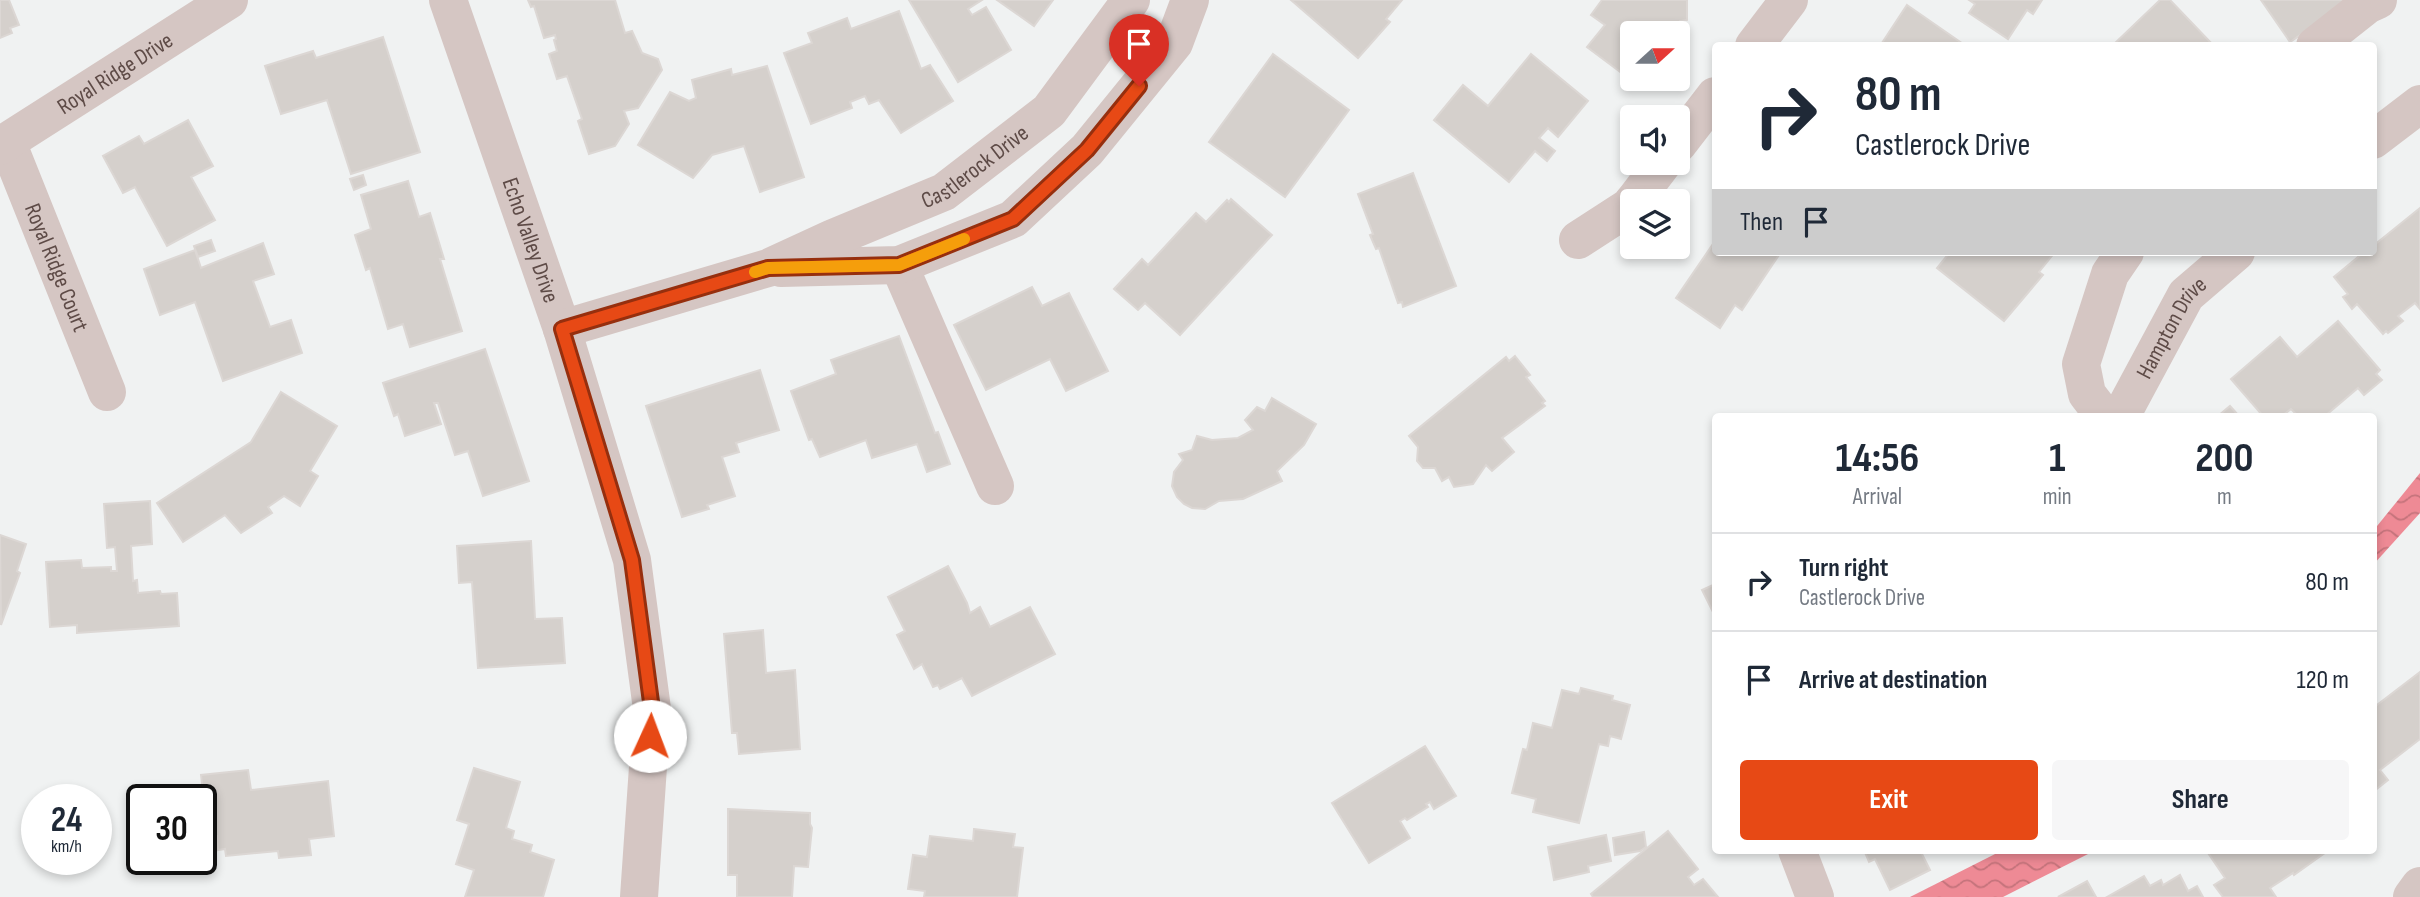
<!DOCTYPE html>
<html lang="en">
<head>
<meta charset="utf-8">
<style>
  body { margin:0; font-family:"Sofia Sans Condensed",sans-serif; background:#f6f6f7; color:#1f2937; height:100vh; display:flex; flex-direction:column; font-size:26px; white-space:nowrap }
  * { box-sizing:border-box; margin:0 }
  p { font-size:23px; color:#747a83 }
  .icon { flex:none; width:38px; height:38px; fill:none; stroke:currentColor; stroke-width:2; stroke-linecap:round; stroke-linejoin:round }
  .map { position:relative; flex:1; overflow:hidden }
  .sheet { position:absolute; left:1712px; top:413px; width:665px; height:441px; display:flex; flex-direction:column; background:#fff; border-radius:7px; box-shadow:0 4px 10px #0003 }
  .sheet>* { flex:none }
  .top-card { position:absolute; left:1712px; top:42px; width:665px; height:214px; border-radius:7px; box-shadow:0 4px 10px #0003; background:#fff; color:#1f2937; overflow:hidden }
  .needle { width:46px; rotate:69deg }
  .tools { position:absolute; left:1620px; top:21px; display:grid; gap:14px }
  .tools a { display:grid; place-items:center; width:70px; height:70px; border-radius:7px; background:#fff; box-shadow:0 4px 10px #0003; font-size:35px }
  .speed { position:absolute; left:21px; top:784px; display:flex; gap:14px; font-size:35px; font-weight:700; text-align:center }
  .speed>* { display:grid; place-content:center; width:91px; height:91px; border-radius:50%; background:#fff; box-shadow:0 4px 10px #0003; line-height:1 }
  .speed small { font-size:18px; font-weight:400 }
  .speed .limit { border:4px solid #111; border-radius:10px; background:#fff; color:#111 }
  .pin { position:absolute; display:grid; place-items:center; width:60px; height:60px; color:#fff; margin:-72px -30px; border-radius:50% 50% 50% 0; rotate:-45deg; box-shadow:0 0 7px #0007 }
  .pin .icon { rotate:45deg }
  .me { position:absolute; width:77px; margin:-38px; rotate:2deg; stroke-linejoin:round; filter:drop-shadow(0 0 5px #0008) }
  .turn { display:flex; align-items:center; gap:24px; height:147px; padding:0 28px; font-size:32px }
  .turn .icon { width:91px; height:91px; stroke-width:2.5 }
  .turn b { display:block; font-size:49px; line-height:60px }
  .then { display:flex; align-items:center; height:66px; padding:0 28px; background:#0003; gap:14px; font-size:26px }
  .eta { display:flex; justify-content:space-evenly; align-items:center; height:119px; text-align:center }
  .eta b { font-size:42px; font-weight:700; line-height:49px }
  .cta { display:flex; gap:14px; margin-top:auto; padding:14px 28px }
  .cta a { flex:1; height:80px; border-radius:7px; background:#e74915; color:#fff; font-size:28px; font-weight:700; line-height:80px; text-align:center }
  .cta a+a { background:#f6f6f7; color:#1f2937 }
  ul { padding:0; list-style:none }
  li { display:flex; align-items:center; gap:21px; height:98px; padding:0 28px; border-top:2px solid #e0e1e3 }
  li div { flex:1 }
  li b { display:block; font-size:26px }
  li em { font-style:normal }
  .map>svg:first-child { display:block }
</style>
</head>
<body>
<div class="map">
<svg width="2420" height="897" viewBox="0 0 2420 897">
  <defs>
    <pattern id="water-waves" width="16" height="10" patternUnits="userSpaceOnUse" patternTransform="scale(1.75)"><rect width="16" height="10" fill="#ee8a95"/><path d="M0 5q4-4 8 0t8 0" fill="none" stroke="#c4737b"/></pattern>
  </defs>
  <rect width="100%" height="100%" fill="#f0f2f2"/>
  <!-- water -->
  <g fill="url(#water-waves)">
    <path d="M2420,473V513L2373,565V531Z"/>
    <path d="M2003,850L2094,851L2003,897H1910Z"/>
  </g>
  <!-- building -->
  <g fill="#d5d0cc" stroke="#dcd7d4" stroke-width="2">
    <path d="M0,0H9L19,25L10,28L12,33L0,38Z"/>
    <path d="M528,0H615L625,33L632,31L642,53L658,59L662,70L638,108L624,111L629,124L615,146L589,154L578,121L582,119L567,76L557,79L549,54L557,51L554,40L556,39L555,35L544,38L534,6L531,7Z"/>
    <path d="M909,0H982L968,9L972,15L986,7L1011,50L958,82Z"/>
    <path d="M997,0H1053L1034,26Z"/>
    <path d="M1291,0H1402L1386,19L1390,22L1358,58Z"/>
    <path d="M1602,0H1687V20L1680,21L1681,31L1678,34L1633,33V79H1647L1639,86L1587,47L1605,25L1591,15Z"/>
    <path d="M1969,0H2042L2033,14L2027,10L2008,39L1969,13L1975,4Z"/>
    <path d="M2160,0H2170L2214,46L2113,45Z"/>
    <path d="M2261,0H2351L2290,42Z"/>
    <path d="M1907,5L1966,46H1880Z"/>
    <path d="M899,11L921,69L930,65L953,101L901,133L879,100L869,104L865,96L850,102L852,108L811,124L784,53L812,43L808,33L847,18L851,29Z"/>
    <path d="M383,37L420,152L351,174L327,100L281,114L265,66L313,51L316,58Z"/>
    <path d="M1273,54L1349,110L1285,197L1209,142Z"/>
    <path d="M1531,54L1588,101L1558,137L1548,128L1539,138L1555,151L1547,161L1535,151L1509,182L1434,120L1463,85L1488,106Z"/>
    <path d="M767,66L804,177L760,192L744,146L712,155L693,178L638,145L670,92L689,101L696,98L692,80L731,69L732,75Z"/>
    <path d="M188,120L213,166L191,177L215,220L167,246L135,187L123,193L103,156L139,136L144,144Z"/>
    <path d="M1413,173L1456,286L1403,307L1402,302L1398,303L1379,248L1376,249L1370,235L1373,234L1358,194Z"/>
    <path d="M363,175L366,185L354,190L350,179Z"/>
    <path d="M408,181L419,217L430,213L444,259H440L462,331L410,347L403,324L388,329L370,268L366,270L355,235L371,229L361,195Z"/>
    <path d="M1231,199L1272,235L1180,335L1145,303L1138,310L1114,289L1142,259L1148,265L1196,213L1206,222L1227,200L1229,202Z"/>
    <path d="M2420,208V309L2415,303L2398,316L2403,321L2388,333L2386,331L2383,334L2357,304L2352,309L2343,297L2348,294L2334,277L2364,252H2373V246Z"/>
    <path d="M211,240L215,251L198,257L194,246Z"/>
    <path d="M1715,241V252H1781L1742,310L1735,305L1720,328L1676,298Z"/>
    <path d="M263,243L274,274L253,281L270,327L291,320L302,353L223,381L195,302L160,315L144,269L195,250L201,268Z"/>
    <path d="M1950,252H2055L2039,272L2043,275L2004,321L1937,268Z"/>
    <path d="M1032,287L1042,306L1069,293L1108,371L1066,391L1050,359L986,390L954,325Z"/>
    <path d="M2338,321L2380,370L2376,374L2382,380L2364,395L2358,388L2325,416H2298L2291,409L2282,416H2263L2231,379L2280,337L2297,357Z"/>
    <path d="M899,336L935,433L938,432L950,464L927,472L917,444L872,458L866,440L820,457L812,439L809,440L791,391L836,374L831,360Z"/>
    <path d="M485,349L529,481L483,496L468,451L455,455L438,403H434L441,424L405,436L398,414L394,416L383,383Z"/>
    <path d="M1515,356L1530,375L1526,377L1545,401L1542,403L1545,406L1502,438L1514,452L1492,471L1486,465L1473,484L1454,487L1449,477L1442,481L1435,468H1423L1417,461L1418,447L1409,436L1506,357L1509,361Z"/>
    <path d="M760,370L779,430L736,443L739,452L722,457L735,496L707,505L709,509L682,517L646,406Z"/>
    <path d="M281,392L337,426L310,471L318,476L300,506L284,496L268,507L272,513L241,533L225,515L183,542L157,503L251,442Z"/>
    <path d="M1272,398L1316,424L1304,445L1277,471L1282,481L1243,499L1219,501L1205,509L1192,508L1184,504L1177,497L1172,486L1174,472L1183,460L1179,454L1192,450L1197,436L1212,440L1238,438L1253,430L1245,420L1257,407L1265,411Z"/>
    <path d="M2230,406L2239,416H2218Z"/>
    <path d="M150,501L152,544L131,546L133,581L137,580L138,593L160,591L161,594L177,593L179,626L77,633V625L50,627L46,562L81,560L82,568L111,567V571H117L115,547L107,548L104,504Z"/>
    <path d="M0,535L26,544L17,571L20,573L1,625Z"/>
    <path d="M531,541L535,619L562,618L565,663L478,668L472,582L459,583L457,546Z"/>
    <path d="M948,566L967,603L970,613L980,607L990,627L1030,607L1055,654L972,696L962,678L940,689L938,685L933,687L922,664L914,669L897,635L905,631L888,597Z"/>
    <path d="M1715,584V616L1702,590Z"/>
    <path d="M763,630L766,673L795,670L800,749L739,754L737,733H732L724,634Z"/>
    <path d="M2420,672V739L2380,770L2388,780L2373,792V708Z"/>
    <path d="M1581,688L1613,696L1612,700L1630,705L1621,739L1610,736L1608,746L1599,744L1579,823L1533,812L1536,799L1512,793L1523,749L1527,750L1533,723L1552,728L1562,690L1579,694Z"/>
    <path d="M1425,746L1456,796L1434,809L1430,802L1426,804L1428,807L1407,820L1405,818L1400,821L1410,838L1369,863L1332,803Z"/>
    <path d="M474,768L520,782L506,828L514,831L512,839L532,845L530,852L554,860L543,897H465L474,870L456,864L469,824L457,820Z"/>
    <path d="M248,770L251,790L328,781L334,836L309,839L311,855L279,858L278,851L226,856L225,849L218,850L217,836L201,837V801H204L201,775Z"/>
    <path d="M728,809L810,813V824L812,828L808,867L794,866L792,897H737V875H728Z"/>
    <path d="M974,829L1015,834L1013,847L1023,848L1017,897H924L925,891L908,889L913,855L927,857L930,836L973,841Z"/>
    <path d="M1668,831L1698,869L1688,877L1694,885L1703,879L1718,897H1593L1591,894Z"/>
    <path d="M1644,832L1646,847L1640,851L1615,855L1613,838Z"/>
    <path d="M1606,835L1611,861L1588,866L1589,872L1554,880L1548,847Z"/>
    <path d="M1864,850H1920L1930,870L1890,890L1875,859L1869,862Z"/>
    <path d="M2206,850H2329L2294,875L2293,873L2270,888L2276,897H2223L2214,885L2225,878Z"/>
    <path d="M2180,875L2188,891L2197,886L2203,897H2107L2144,876L2150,886L2161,880L2163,885Z"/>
    <path d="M2087,881L2096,897H2058Z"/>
  </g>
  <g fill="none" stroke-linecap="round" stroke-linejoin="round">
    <!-- minor -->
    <g stroke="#d5c6c3" stroke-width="38">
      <path id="s1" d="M448,0L562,329L632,560L652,709L639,897"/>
      <path d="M1754,46L1789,0"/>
      <path d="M2315,46L2367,5L2378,0"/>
      <path d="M2373,140L2420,104"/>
      <path id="s2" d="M7,142L107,392"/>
      <path d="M1678,144L1715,96"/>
      <path id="s3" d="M0,146L229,0"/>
      <path d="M1634,201L1663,163"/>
      <path d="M1578,240L1629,207L1633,202"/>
      <path d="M899,265L995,486"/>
      <path d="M781,268L899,265L1013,219L1087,150L1174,43L1190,0"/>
      <path id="s4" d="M562,329L768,268L833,238L944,192L1049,111L1131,0"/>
      <path d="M2104,416L2087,394L2081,364L2110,274L2125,252"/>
      <path id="s5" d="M2121,416L2186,295L2236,252"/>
      <path d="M1797,850L1815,897"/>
      <path d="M2412,897L2420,886"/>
    </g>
  </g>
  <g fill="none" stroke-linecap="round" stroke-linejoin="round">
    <!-- route casing -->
    <g stroke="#962f0e" stroke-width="18">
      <path id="route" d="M650,736L651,702L632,560L562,329L768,268L899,265L1013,219L1087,150L1139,86"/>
    </g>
    <!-- route -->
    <use href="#route" stroke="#e74915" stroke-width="12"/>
    <!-- slow -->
    <path stroke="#f59e0b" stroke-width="12" d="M755,272L768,268L899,265L964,239"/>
  </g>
  <g text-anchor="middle" stroke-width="6" stroke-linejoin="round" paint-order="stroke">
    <!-- street labels -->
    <g font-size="23" fill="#5e4b47" stroke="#fff">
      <text dy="8" stroke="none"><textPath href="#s3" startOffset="136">Royal Ridge Drive</textPath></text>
      <text dy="8" stroke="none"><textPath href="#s4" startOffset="446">Castlerock Drive</textPath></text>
      <text dy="8" stroke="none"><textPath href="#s1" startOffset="254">Echo Valley Drive</textPath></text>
      <text dy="8" stroke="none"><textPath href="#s2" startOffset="135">Royal Ridge Court</textPath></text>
      <text dy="8" stroke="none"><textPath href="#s5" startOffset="102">Hampton Drive</textPath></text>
    </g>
  </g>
</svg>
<div class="tools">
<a><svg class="needle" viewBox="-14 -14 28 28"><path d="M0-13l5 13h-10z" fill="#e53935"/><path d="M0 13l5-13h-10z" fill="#747a83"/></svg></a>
<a><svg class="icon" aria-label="sound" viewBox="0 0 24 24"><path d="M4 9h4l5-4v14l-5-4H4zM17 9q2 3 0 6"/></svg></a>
<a><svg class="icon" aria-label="layers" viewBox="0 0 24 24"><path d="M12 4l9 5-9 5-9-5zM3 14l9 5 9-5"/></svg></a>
</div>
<div class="speed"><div>24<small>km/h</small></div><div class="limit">30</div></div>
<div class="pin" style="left:1139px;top:86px;background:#d93025"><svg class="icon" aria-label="arrive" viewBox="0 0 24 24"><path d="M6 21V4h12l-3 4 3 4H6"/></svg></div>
<svg class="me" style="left:650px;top:736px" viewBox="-20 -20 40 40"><circle r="19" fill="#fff"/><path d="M0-13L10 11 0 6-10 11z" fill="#e74915"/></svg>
<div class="top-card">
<div class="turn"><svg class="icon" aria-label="right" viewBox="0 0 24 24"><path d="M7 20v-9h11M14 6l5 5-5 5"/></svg><div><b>80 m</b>Castlerock Drive</div></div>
<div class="then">Then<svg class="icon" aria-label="arrive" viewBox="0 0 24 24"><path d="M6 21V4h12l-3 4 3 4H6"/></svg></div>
</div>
<section class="sheet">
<div class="eta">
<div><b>14:56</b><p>Arrival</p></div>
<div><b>1</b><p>min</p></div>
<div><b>200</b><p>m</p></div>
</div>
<ul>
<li><svg class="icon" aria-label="right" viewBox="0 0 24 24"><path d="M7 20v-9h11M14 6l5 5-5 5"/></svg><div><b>Turn right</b><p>Castlerock Drive</p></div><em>80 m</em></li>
<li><svg class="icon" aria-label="arrive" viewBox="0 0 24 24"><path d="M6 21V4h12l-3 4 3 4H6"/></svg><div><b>Arrive at destination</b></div><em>120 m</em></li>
</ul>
<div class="cta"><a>Exit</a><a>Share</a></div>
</section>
</div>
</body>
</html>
